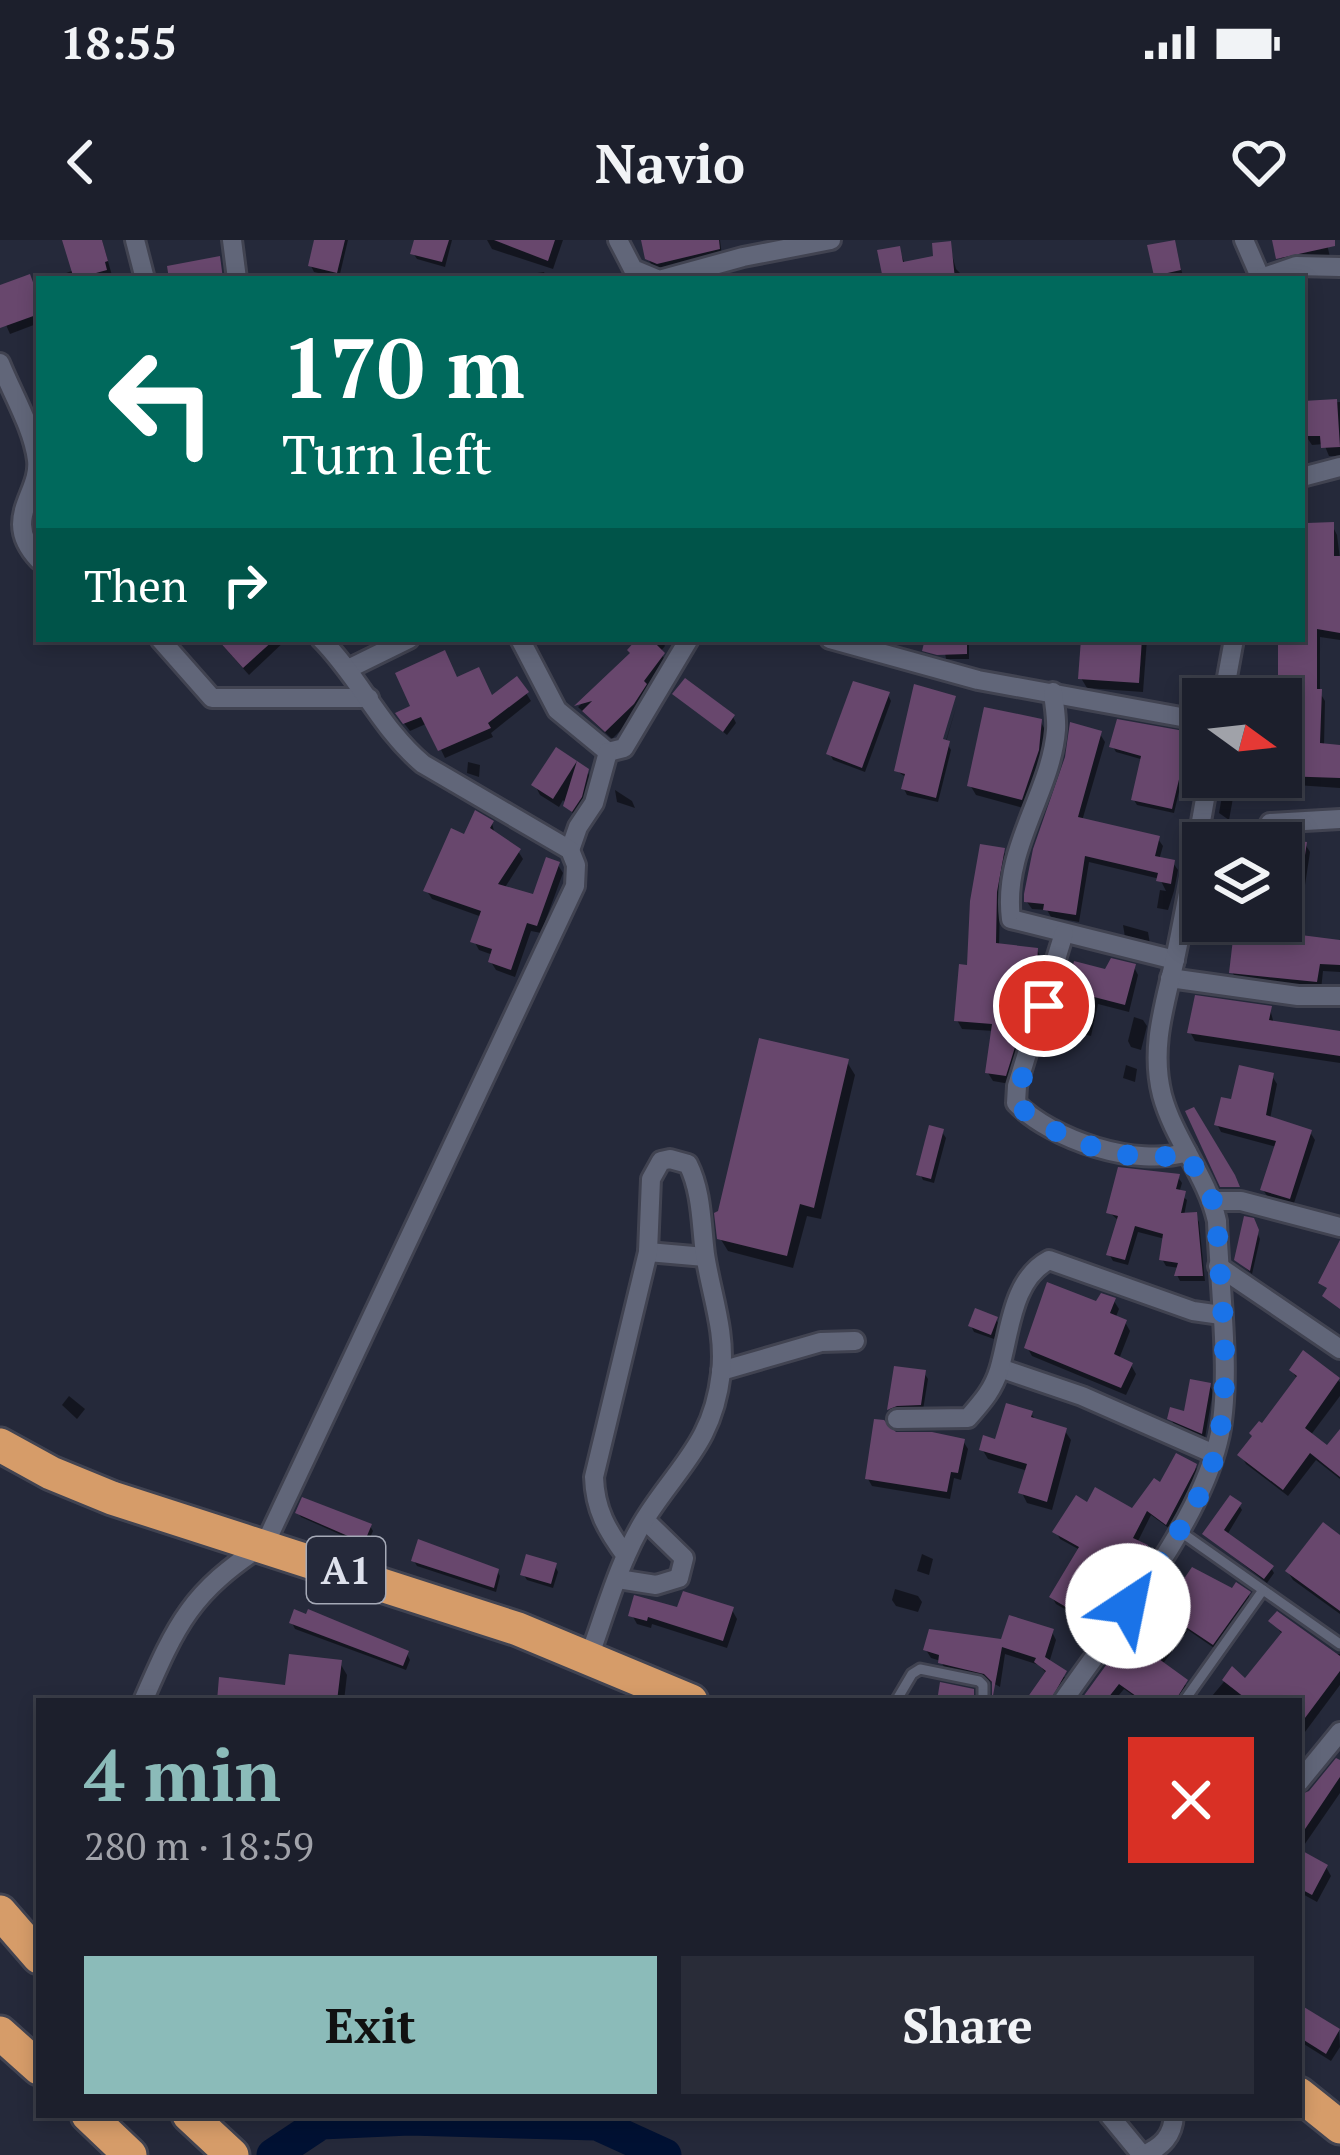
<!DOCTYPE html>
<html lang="en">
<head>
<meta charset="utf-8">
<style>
  body { margin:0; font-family:"PT Serif",serif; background:#292c38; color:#f1f3f6; height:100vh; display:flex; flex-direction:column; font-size:45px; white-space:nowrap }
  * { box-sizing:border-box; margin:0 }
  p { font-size:39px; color:#a0a2a9 }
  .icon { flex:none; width:66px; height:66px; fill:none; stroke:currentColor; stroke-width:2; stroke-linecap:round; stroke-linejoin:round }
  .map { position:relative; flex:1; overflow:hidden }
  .drawer { position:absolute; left:36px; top:1458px; width:1266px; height:420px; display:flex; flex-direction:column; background:#1c1f2c; border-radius:0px; box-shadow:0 6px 18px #0003,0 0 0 3px #3a3d48 }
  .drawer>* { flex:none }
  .top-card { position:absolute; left:36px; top:36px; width:1269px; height:366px; border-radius:0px; box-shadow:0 6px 18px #0003,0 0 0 3px #3a3d48; background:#00695c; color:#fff; overflow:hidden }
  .needle { width:78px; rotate:105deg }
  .buttons { position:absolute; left:1182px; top:438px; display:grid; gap:24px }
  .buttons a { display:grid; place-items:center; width:120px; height:120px; border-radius:0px; background:#1c1f2c; box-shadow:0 6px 18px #0003,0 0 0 3px #3a3d48; font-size:60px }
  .pin { position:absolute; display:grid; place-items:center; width:102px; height:102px; color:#fff; margin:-51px; border:6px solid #fff; border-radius:50%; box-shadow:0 3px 12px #0007 }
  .me { position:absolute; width:132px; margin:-66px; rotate:34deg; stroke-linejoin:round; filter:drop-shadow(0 0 9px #0008) }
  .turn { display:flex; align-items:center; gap:42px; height:252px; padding:0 48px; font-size:54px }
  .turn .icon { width:156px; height:156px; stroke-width:2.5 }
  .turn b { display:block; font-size:84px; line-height:102px }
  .then { display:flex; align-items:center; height:114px; padding:0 48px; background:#0003; gap:24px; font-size:45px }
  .round { display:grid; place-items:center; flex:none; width:126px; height:126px; border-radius:0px; background:#292c38 }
  .overview { display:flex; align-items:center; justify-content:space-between; height:204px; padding:0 48px }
  h1 { font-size:72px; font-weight:700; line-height:90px; color:#8bbbb9 }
  .button { display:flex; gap:24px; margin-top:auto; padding:24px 48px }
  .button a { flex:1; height:138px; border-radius:0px; background:#8bbbb9; color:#111; font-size:48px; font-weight:700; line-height:138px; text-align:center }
  .button a+a { background:#292c38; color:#f1f3f6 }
  .status { display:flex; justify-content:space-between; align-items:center; height:84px; padding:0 60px; background:#1c1f2c; direction:ltr }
  .status svg { height:33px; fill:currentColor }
  header { display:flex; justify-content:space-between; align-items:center; height:156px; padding:0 48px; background:#1c1f2c; font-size:54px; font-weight:700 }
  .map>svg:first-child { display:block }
</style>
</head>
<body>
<div class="status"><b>18:55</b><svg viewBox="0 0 49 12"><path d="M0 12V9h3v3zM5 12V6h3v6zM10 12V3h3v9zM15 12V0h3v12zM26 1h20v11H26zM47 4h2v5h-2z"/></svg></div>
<header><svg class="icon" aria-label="back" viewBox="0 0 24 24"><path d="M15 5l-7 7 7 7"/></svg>Navio<svg class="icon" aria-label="heart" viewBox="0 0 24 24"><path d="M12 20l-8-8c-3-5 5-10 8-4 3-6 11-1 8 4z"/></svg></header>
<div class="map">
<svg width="1340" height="1915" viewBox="0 0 1340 1915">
  <rect width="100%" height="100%" fill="#25293a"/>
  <!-- shadow -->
  <g fill="#0007">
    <path d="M65,0H102L113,39H51L74,30Z"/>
    <path d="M317,0H348L339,38L314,32L311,26Z"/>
    <path d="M417,0H452L445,27L417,19L413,13Z"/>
    <path d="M487,0H563L553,29L492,9Z"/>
    <path d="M645,0H720L722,16L663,30L652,26L648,18Z"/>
    <path d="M1273,0H1326L1330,17L1284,26Z"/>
    <path d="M1173,2L1184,39H1159L1151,7Z"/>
    <path d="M949,4L956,29L964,37L1031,39H886L899,9L905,24L937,18Z"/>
    <path d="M544,32L547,38L614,33L617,39H498Z"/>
    <path d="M39,44V83L10,94L0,71V48Z"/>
    <path d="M1340,162V216H1329L1324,204L1312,205L1306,196V164Z"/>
    <path d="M1332,285L1337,295L1340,319V400L1320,397V453L1325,461L1324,506L1340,508V548L1253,542L1250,537H1281V459H1240L1281,448L1282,399H1302V329H1307Z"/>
    <path d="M217,399H287L249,435Z"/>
    <path d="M641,399H661L665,406L660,412L668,424L647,451L649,455L638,473L612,499L578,467L633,414Z"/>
    <path d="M943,399H969V419H946Z"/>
    <path d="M1084,399H1147L1143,452L1087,448L1081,438Z"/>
    <path d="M457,440L492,459L526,453L531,461L491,493L493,497L445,518L428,483L410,491L403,482L414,468Z"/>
    <path d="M676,454L733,477L736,483L727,495Z"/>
    <path d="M888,455L891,461L865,532L833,520L830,514Z"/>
    <path d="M957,464L946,502L951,510L938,562L907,555L904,549L907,538L897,531L936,513L942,514Z"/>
    <path d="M1041,482L1046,492L1043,522L1027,569L976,555L970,545Z"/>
    <path d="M1100,494L1105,502L1082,581L1158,599L1163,606L1159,620L1173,623L1178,630L1174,651L1168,670L1157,668L1160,650L1166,651L1160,639L1089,622L1079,682L1051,677L1047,670L1032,669L1027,662Z"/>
    <path d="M1199,497L1202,502L1194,537L1183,535L1174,573L1137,565L1134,560L1144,520L1116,512L1113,507Z"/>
    <path d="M468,522L480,525L479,537L467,533Z"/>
    <path d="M575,523L587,531L593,542L578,580L563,560L559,567L540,555L535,545Z"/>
    <path d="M1225,539L1235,547L1229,580L1219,573Z"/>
    <path d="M615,550L632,561L635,568L617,562Z"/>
    <path d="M492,583L495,595L518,611L523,619L504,649L535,657L558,625L563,633L541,693L531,691L515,737L496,730L491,722L493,715L479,710L474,701L482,677L432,659L427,651L465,598Z"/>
    <path d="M1266,601L1305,604L1310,612L1297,698L1339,703L1340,699V732L1323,731L1321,750L1237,740L1232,732L1268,706L1271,681H1281V603Z"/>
    <path d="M1003,611L1008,620L1000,662L999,707L1037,710L1042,719L1039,750L1010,844L993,841L988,833L994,791L962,789L957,780Z"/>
    <path d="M1123,685L1148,692L1150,704L1125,697Z"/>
    <path d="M1134,727L1138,735L1129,772L1098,764L1091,796L1067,790L1062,782L1107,733Z"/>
    <path d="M1270,769L1274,784L1340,793V823L1195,801L1190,792Z"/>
    <path d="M1134,777L1143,780L1147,786L1141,810L1131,807L1128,801Z"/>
    <path d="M847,822L855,835L821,979L807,976L793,1028L728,1011L720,998Z"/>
    <path d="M1126,825L1137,829L1135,842L1123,838Z"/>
    <path d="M1272,836L1277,844L1270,879L1310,892L1315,900L1293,966L1268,957L1263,950L1277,907L1221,892L1217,884L1233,863Z"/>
    <path d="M942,892L946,898L934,943L923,940L920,934Z"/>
    <path d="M1178,937L1182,943L1179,953L1187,960L1184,976L1195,975L1199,982L1205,1041H1180L1177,1035L1179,1028L1166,1026L1162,1019L1165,999L1138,992L1128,1025L1113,1021L1109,1014L1119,981L1109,972Z"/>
    <path d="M1252,981L1260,999L1252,1034L1237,1020Z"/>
    <path d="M1114,1061L1119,1069L1115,1079L1125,1082L1130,1091L1119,1119L1131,1125L1136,1134L1126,1155L1032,1116L1027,1107L1098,1065Z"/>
    <path d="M996,1079L999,1085L994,1099L974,1092L971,1086Z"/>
    <path d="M1304,1115L1340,1142V1156L1310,1196L1328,1210L1340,1194V1239L1316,1220L1288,1256L1246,1224L1241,1215L1298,1140L1292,1131Z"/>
    <path d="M896,1129L924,1133L928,1139L923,1170L893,1174L890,1169Z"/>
    <path d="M1209,1145L1213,1151L1205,1198L1174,1184L1170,1178L1186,1175Z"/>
    <path d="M69,1156L85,1169L77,1179L62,1165Z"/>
    <path d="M1031,1173L1036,1181L1065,1191L1071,1200L1052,1270L1027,1263L1022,1253L1028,1231L988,1219L982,1209L997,1203Z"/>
    <path d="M895,1195L963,1201L968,1209L961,1240L954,1238L950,1259L872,1246L868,1239Z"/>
    <path d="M1195,1226L1199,1233L1170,1289L1151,1275L1137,1303L1150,1314L1146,1323L1128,1314L1087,1382L1056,1364L1052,1357L1080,1310L1060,1299L1056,1292L1088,1266L1133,1272L1162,1247Z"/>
    <path d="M1239,1265L1242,1270L1227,1295L1271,1328L1274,1333L1267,1343L1205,1294Z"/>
    <path d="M298,1273L370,1286L373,1291L366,1306L301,1277Z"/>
    <path d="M1340,1299V1374L1293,1340L1288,1332Z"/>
    <path d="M922,1314L933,1319L929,1335L917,1331Z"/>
    <path d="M414,1321L497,1331L500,1336L496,1352L417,1326Z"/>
    <path d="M555,1326L558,1332L553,1348L527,1340L523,1334Z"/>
    <path d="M895,1349L918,1356L922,1362L918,1372L896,1366L892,1360Z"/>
    <path d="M1233,1352L1248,1354L1252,1361L1217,1410L1188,1390L1162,1425L1190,1449L1181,1461H1141L1124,1449L1114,1461H1085L1136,1419L1138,1413L1126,1401L1161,1378Z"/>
    <path d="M732,1370L737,1379L727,1408L652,1384L651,1388L637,1384L632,1375Z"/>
    <path d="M1272,1381L1334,1414H1340V1445L1299,1500V1461H1215L1212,1456L1233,1431L1246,1442L1283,1395Z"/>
    <path d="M292,1383L407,1414L410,1420L406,1430L295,1389Z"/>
    <path d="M1052,1392L1056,1400L1049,1423L1070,1442L1057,1461H1029L1047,1434L1039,1425L1005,1414L1000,1447L988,1440L946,1431L941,1421L931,1418L926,1410L1003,1402Z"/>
    <path d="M340,1423L347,1435L344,1461H220L288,1448Z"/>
    <path d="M1340,1524V1553L1300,1611L1326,1627L1331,1636L1317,1662L1299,1652V1560L1311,1553Z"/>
    <path d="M1299,1768L1339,1792L1340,1807L1331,1821L1299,1801Z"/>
  </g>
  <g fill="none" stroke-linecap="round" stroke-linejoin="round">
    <!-- river -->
    <path stroke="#013" stroke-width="33" d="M273,1915L321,1883L409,1879L597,1884L665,1915"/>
  </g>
  <!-- building -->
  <g fill="#68476d">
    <path d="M62,0H102L108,21L105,22L107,30L74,39Z"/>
    <path d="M314,0H345L337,33L308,26Z"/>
    <path d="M414,0H449L442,22L410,14Z"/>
    <path d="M494,0H555L548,21Z"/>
    <path d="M641,0H719L720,9L657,24L645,19Z"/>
    <path d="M1175,0L1181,30L1154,36L1147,5Z"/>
    <path d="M1272,0H1335V6L1276,19Z"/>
    <path d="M951,1L955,39H883L877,10L900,6L903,22L933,16L932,3Z"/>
    <path d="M220,16L223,39H169L167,26Z"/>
    <path d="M30,34L39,59V74L0,88V45Z"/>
    <path d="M1337,159L1340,207L1321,208L1320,196H1304L1303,161Z"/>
    <path d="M1334,282V316H1340V393L1317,389V449H1322L1320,503L1340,505V538L1281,536V459H1237L1240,440L1278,445V399H1302V326L1308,322L1307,283Z"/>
    <path d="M217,399H275L243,428Z"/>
    <path d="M637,399H651L665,413L644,441L647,444L634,464L605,492L582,471L592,461L574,466L630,413L627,410Z"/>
    <path d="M925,399H967V414L937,415L922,411Z"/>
    <path d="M1081,399H1142L1139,443L1078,439Z"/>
    <path d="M445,410L457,437L479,427L492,455L517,436L529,452L488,483L491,488L438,511L421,477L403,484L395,473L410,466L395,433Z"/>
    <path d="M685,438L735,475L723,492L672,454Z"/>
    <path d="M853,441L890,452L862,528L826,514Z"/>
    <path d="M914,444L956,456L943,499L950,501L936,558L901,549L905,534L894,531Z"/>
    <path d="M984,467L1042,479L1039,510L1022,560L967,546Z"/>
    <path d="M1117,479L1201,494L1191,533L1181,531L1172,569L1131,560L1141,516L1109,507Z"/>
    <path d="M1070,482L1102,491L1078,577L1160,596L1155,616L1175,620L1171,644L1156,641L1158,633L1085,616L1076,675L1043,670L1044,664L1024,662V654L1033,609L1065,517Z"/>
    <path d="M556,507L577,521L553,559L531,545Z"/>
    <path d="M577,521L589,529L582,557L572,572L563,566Z"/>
    <path d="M475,570L494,581L490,588L521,609L498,644L533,654L546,617L560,622L537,686L527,683L511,730L488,722L492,709L470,702L481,671L423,651L451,588L464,594Z"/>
    <path d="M1281,599L1307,602L1293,694L1340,700V725L1320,724L1317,742L1229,733L1233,699L1266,703L1268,681H1281Z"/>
    <path d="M980,604L1005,608L997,652L996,703L1038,708L1036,740L1006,836L985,833L992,784L954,781L959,724L967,725L970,661Z"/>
    <path d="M1111,718L1136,724L1125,765L1094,757L1087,789L1059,782L1074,721L1105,729Z"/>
    <path d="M1195,755L1272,766L1269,780L1340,791V816L1187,793Z"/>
    <path d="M759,798L849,819L814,968L800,964L787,1016L717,999L714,973L718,971Z"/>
    <path d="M1239,825L1274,833L1266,875L1312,890L1290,959L1260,950L1276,901L1214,885L1221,857L1231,859Z"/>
    <path d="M1194,867L1235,935L1240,947H1220L1185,871Z"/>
    <path d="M929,885L944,889L931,939L916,935Z"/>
    <path d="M1118,927L1180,934L1176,949L1186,951L1181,973L1197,972L1203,1036H1174L1178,1023L1159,1020L1163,994L1135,986L1125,1020L1106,1015L1118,976L1106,973Z"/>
    <path d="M1244,976L1254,978L1259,990L1250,1031L1234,1020Z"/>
    <path d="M1340,1000V1069L1322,1056L1327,1048L1318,1043Z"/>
    <path d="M1047,1042L1096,1061L1101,1053L1116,1058L1110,1073L1127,1080L1114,1114L1133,1123L1121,1148L1024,1108Z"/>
    <path d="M975,1068L998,1077L991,1095L968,1086Z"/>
    <path d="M1303,1110L1340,1138L1305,1188L1327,1205L1340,1189V1237L1310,1213L1283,1250L1237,1215L1252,1196L1249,1193L1259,1181L1262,1183L1297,1136L1289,1130Z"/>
    <path d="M894,1126L926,1130L921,1165L897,1166L887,1170Z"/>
    <path d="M1190,1139L1211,1143L1202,1194L1167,1179L1170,1167L1184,1171Z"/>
    <path d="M1006,1163L1033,1171L1031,1177L1067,1188L1047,1262L1018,1253L1027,1224L979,1210L983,1195L995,1199Z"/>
    <path d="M874,1179L884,1180L896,1192H932L965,1199L958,1233L951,1232L947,1252L865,1239Z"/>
    <path d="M1176,1213L1197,1224L1195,1230L1166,1285L1147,1271L1133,1298L1148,1305L1142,1318L1123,1309L1083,1377L1049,1357L1079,1307L1052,1292L1076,1255L1087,1262L1095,1247L1132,1268L1154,1238L1160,1242Z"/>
    <path d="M1230,1255L1242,1263L1224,1290L1274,1326L1264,1339L1202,1294Z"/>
    <path d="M302,1257L372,1284L364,1303L295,1273Z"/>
    <path d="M1323,1282L1340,1295V1371L1285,1331Z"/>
    <path d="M418,1299L499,1329L494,1348L411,1321Z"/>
    <path d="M526,1314L557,1323L551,1344L520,1335Z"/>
    <path d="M1192,1327L1232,1348L1236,1342L1251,1352L1213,1405L1183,1385L1159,1419L1188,1440L1175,1461H1143L1119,1444L1108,1458L1113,1461H1080L1117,1410L1134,1415L1137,1410L1123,1401L1148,1365L1160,1374Z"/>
    <path d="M683,1351L734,1367L723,1401L648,1377L647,1381L628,1376L634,1355L677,1367Z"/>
    <path d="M294,1369L306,1374L308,1369L409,1411L403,1426L289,1383Z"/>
    <path d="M1277,1371L1340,1416V1431L1299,1486V1461H1249L1222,1440L1232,1426L1245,1438L1282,1392L1268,1381Z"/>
    <path d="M1009,1375L1054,1389L1045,1417L1067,1431L1050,1461H1025L1046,1431L1034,1422L1036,1418L1002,1407L992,1461V1442L984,1434L938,1423L939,1415L923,1410L929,1389L1001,1399Z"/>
    <path d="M289,1414L342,1420L337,1461H217L219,1437L285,1445Z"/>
    <path d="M940,1442L974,1449V1461H937Z"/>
    <path d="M1336,1518L1340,1520V1537L1299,1598V1555L1309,1551Z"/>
    <path d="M1299,1609L1328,1625L1312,1655L1299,1648Z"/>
    <path d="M1299,1764L1340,1789L1326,1814L1299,1797Z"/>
  </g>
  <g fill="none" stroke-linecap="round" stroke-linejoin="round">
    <!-- lane casing -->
    <g stroke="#414351" stroke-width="15">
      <g id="lane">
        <path d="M1178,1290L1340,1404"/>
        <path d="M896,1461L912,1434L920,1429L979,1441L983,1445V1461"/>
        <path d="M1184,1461L1263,1350"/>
      </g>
    </g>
    <!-- street casing -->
    <g stroke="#414351" stroke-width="24">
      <g id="street">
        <path d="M135,0L145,39"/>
        <path d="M232,0L237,39"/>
        <path d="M618,0L633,29L657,39"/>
        <path d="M1244,0L1261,39"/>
        <path d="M1261,38L1296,26L1340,27"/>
        <path d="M663,39L743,17L831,0"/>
        <path d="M0,123C12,153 33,188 37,220C41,254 0,279 39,320"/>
        <path d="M1302,237L1340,227"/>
        <path d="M160,399L212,458H369"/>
        <path d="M520,399L557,470L608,512"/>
        <path d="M830,399L978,440L1203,481"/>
        <path d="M350,428L409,399"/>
        <path d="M1053,452C1054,464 1057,478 1056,490C1051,553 1002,609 1011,679L1175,720"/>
        <path d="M1223,459L1234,399"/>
        <path d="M608,512L624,508L689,399"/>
        <path d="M1270,583L1340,579"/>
        <path d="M570,610L578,587L594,563L608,512"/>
        <path d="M1064,693L1017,846L1016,863C1052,900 1137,928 1187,912"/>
        <path d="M1170,738L1298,756H1340"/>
        <path d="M1213,961H1241L1340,987"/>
        <path d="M648,1012L705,1017"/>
        <path d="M1218,1026L1340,1109"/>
        <path d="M1000,1128L1082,1156L1214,1214"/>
        <path d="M721,1131L821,1102L855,1101"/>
        <path d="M897,1179L968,1178C982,1162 993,1150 999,1130C1010,1094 1011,1040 1049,1020L1193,1071L1221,1075"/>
        <path d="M618,1339L656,1345L679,1338L684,1318L645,1280"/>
        <path d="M589,1417C606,1371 619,1321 645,1279C679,1225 713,1203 721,1133C726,1092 711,1054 705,1014C701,983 702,952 688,924L670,919L661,921L651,939L648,1012L594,1237C595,1270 607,1290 626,1316"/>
        <path d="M143,1461C177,1383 191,1352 265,1304L575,646L576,625L570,610L423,524C381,489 359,437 321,399"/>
        <path d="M1063,1461C1114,1387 1197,1288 1218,1202C1233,1145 1219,1043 1217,981C1207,936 1174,900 1162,855C1150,807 1165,764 1175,719C1188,658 1198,597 1209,537"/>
        <path d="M1299,1542L1340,1492"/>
        <path d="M1109,1875L1142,1915"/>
        <path d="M1143,1915C1162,1907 1173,1896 1174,1875"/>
      </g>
    </g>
    <!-- highway casing -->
    <g stroke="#414351" stroke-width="39">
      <g id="highway">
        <path d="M0,1205L51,1233L112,1258L518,1389L691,1461"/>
        <path d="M0,1672L39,1717"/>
        <path d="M0,1793L39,1828"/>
        <path d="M1299,1854L1340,1887"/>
        <path d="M88,1875L130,1915"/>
        <path d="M189,1875L232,1915"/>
      </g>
    </g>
    <!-- lane -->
    <use href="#lane" stroke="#616679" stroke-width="9"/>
    <!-- street -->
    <use href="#street" stroke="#616679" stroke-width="18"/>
    <!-- highway -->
    <use href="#highway" stroke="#d69c69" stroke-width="33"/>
  </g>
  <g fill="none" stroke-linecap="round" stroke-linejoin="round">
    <!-- route -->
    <path stroke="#1a73e8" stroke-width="21" stroke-dasharray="0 37.8" d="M1044,766L1039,771L1016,863C1052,900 1137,929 1186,912L1213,961L1217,981C1220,1063 1239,1173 1203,1248C1183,1290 1154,1328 1128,1366"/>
  </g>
  <g text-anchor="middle" stroke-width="12" stroke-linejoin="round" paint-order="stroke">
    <!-- shield labels -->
    <rect fill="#25293a" stroke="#a6aab7" stroke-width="3" x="307" y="1297" width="78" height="66" rx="9"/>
    <g font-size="39" font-weight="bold" fill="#dee1ec">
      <text x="346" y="1344">A1</text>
    </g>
  </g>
</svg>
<div class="buttons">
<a><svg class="needle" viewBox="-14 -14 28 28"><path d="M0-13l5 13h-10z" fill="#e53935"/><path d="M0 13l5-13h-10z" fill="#a0a2a9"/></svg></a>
<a><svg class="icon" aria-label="layers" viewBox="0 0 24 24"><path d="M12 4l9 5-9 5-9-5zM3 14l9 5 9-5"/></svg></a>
</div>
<div class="pin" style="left:1044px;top:766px;background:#d93025"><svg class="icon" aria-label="arrive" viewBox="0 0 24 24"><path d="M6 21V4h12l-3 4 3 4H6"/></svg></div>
<svg class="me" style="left:1128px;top:1366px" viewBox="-20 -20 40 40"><circle r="19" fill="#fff"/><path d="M0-13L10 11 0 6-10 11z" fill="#1a73e8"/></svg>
<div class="top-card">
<div class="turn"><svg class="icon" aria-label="left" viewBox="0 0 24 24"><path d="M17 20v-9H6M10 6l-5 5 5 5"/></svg><div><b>170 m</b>Turn left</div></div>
<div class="then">Then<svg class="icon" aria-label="right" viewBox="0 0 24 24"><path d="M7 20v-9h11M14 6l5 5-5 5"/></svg></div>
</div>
<section class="drawer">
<div class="overview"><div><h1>4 min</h1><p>280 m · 18:59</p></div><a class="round" style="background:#d93025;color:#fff"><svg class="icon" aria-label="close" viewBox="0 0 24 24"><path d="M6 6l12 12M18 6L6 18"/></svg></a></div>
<div class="button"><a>Exit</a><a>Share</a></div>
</section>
</div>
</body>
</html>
